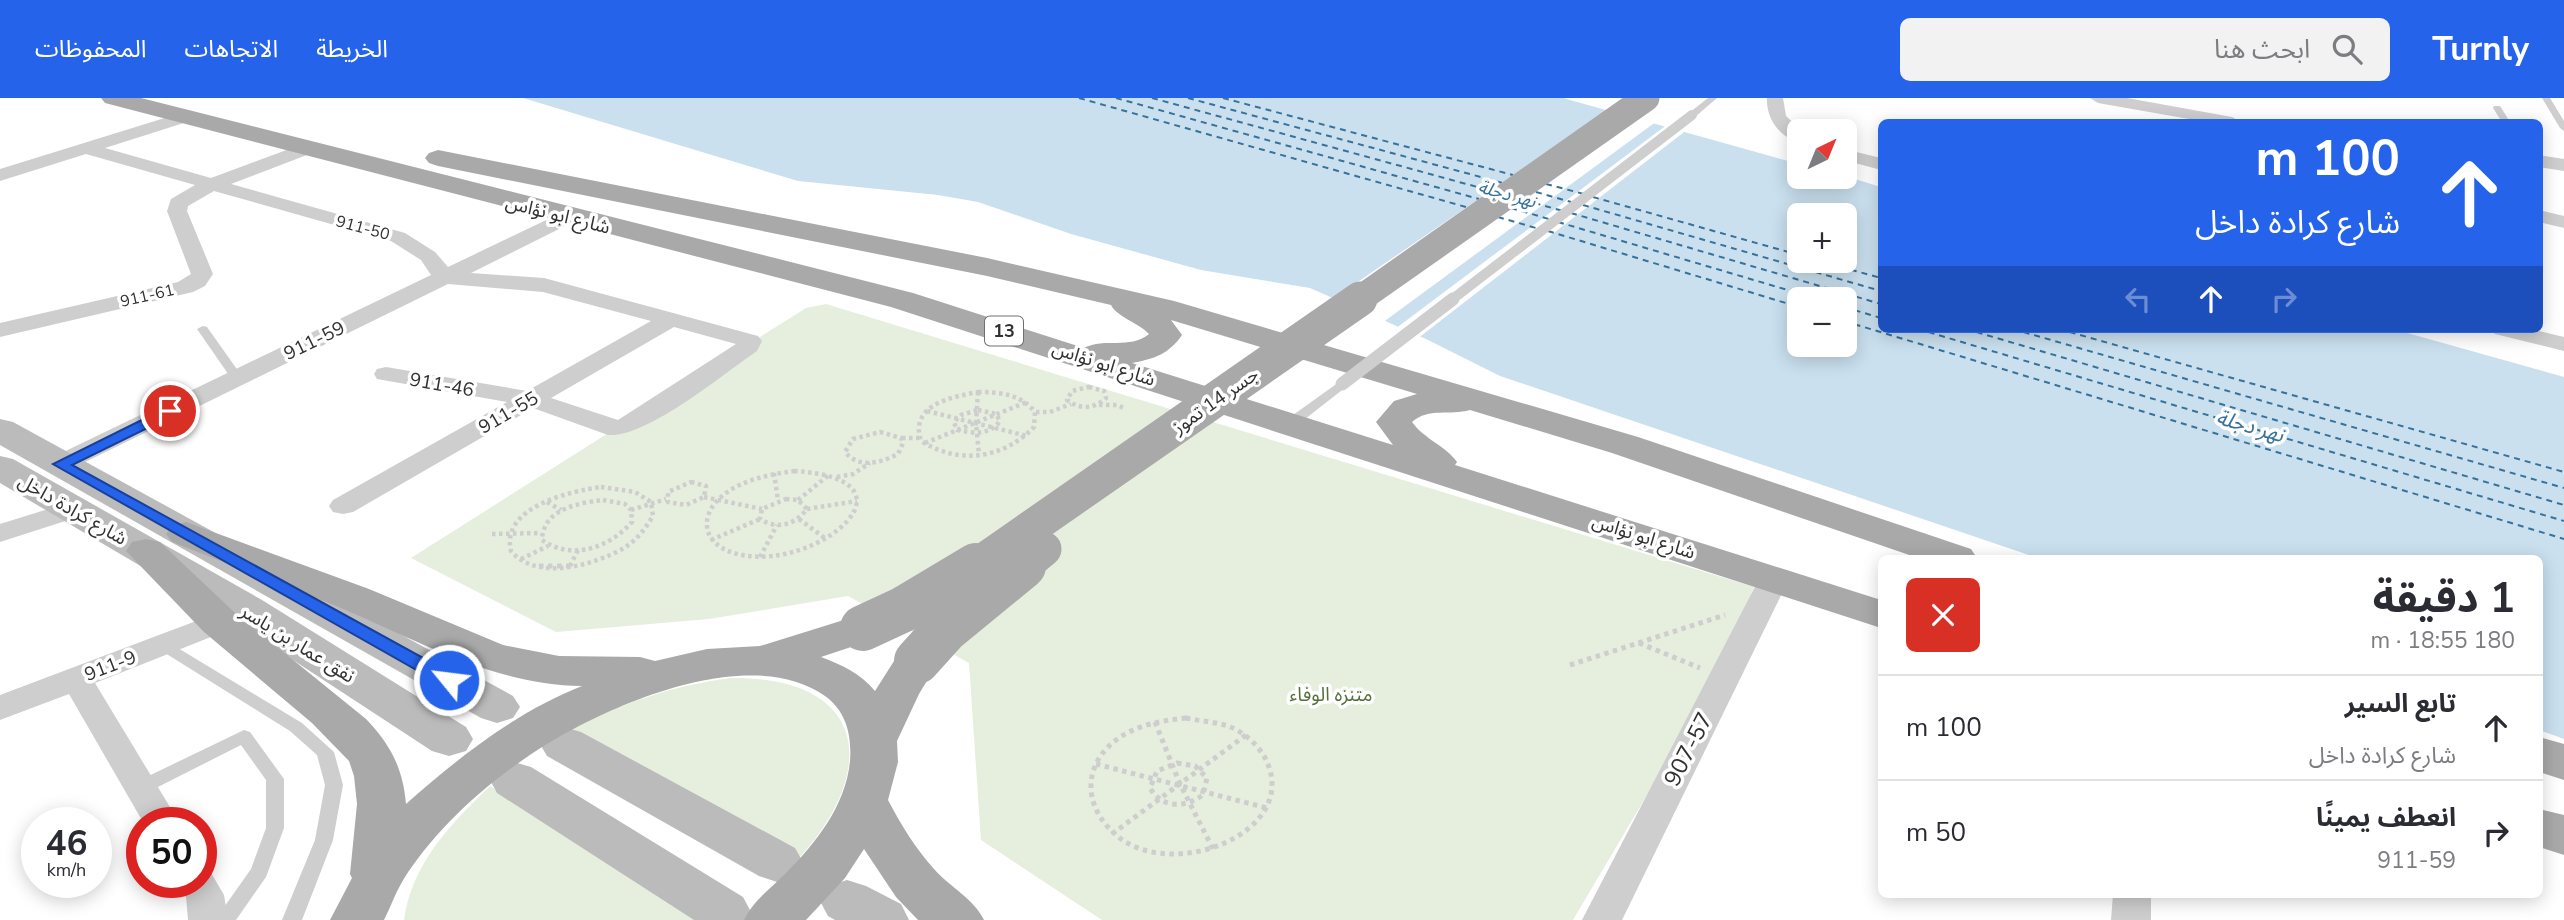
<!DOCTYPE html>
<html lang="ar">
<head>
<meta charset="utf-8">
<style>
  body { margin:0; font-family:"Nunito Sans","Noto Sans Arabic",sans-serif; background:#f2f2f3; color:#2b2b33; direction:rtl; height:100vh; display:flex; flex-direction:column; font-size:26px; white-space:nowrap }
  * { box-sizing:border-box; margin:0 }
  p { font-size:23px; color:#7c7c81 }
  .icon { flex:none; width:38px; height:38px; fill:none; stroke:currentColor; stroke-width:2; stroke-linecap:round; stroke-linejoin:round }
  .map { position:relative; flex:1; overflow:hidden; direction:ltr }
  .panel { position:absolute; left:1878px; top:457px; width:665px; height:343px; display:flex; flex-direction:column; background:#fff; border-radius:10px; box-shadow:0 4px 18px #0003; direction:rtl }
  .panel>* { flex:none }
  .banner { position:absolute; left:1878px; top:21px; width:665px; height:214px; border-radius:10px; box-shadow:0 4px 18px #0003; direction:rtl; background:#2563eb; color:#fff; overflow:hidden }
  .needle { width:46px; rotate:43deg }
  .controls { position:absolute; left:1787px; top:21px; display:grid; gap:14px }
  .controls a { display:grid; place-items:center; width:70px; height:70px; border-radius:10px; background:#fff; box-shadow:0 4px 18px #0003; font-size:35px }
  .speed { position:absolute; left:21px; top:709px; display:flex; gap:14px; font-size:35px; font-weight:700; text-align:center }
  .speed>* { display:grid; place-content:center; width:91px; height:91px; border-radius:50%; background:#fff; box-shadow:0 4px 18px #0003; line-height:1 }
  .speed small { font-size:18px; font-weight:400 }
  .speed .limit { border:10px solid #d22; background:#fff; color:#111 }
  .pin { position:absolute; display:grid; place-items:center; width:60px; height:60px; color:#fff; margin:-30px; border:4px solid #fff; border-radius:50%; box-shadow:0 2px 7px #0007 }
  .me { position:absolute; width:77px; margin:-38px; rotate:299deg; stroke-linejoin:round; filter:drop-shadow(0 0 5px #0008) }
  .turn { display:flex; align-items:center; gap:24px; height:147px; padding:0 28px; font-size:32px }
  .turn .icon { width:91px; height:91px; stroke-width:2.5 }
  .turn b { display:block; font-size:49px; line-height:60px }
  .lanes { display:flex; align-items:center; height:66px; padding:0 28px; background:#0003; justify-content:center; gap:35px; direction:ltr }
  .lanes .off { opacity:.35 }
  .round { display:grid; place-items:center; flex:none; width:74px; height:74px; border-radius:10px; background:#f2f2f3 }
  .head { display:flex; align-items:center; justify-content:space-between; height:119px; padding:0 28px }
  h1 { font-size:42px; font-weight:700; line-height:52px }
  ul { padding:0; list-style:none }
  li { display:flex; align-items:center; gap:21px; height:105px; padding:0 28px; border-top:2px solid #e1e1e2 }
  li div { flex:1 }
  li b { display:block; font-size:26px }
  li em { font-style:normal }
  header { display:flex; align-items:center; gap:42px; box-sizing:border-box; height:98px; padding:0 35px; background:#2563eb; color:#fff }
  header strong { font-size:33px }
  nav { display:flex; gap:38px; margin-inline-start:auto; font-size:24px }
  .search { width:490px; height:63px; background:#f2f2f3; display:flex; align-items:center; gap:18px; box-sizing:border-box; padding:0 24px; border-radius:10px; color:#7c7c81; font-size:26px }
  .map>svg:first-child { display:block }
</style>
</head>
<body>
<header>
<strong>Turnly</strong>
<div class="search"><svg class="icon" aria-label="search" viewBox="0 0 24 24"><circle cx="10" cy="10" r="6"/><path d="M15 15l6 6"/></svg>ابحث هنا</div>
<nav><a>الخريطة</a><a>الاتجاهات</a><a>المحفوظات</a></nav>
</header>
<div class="map">
<svg width="2564" height="822" viewBox="0 0 2564 822">
  <rect width="100%" height="100%" fill="#fff"/>
  <!-- green -->
  <g fill="#e6eede">
    <path d="M826,206L1754,489L1718,577L1573,822H1102L981,742L969,565L848,498L709,521L556,534L411,460L806,210Z"/>
    <path d="M730,580C866,578 881,670 799,760L563,636C616,607 670,588 730,580Z"/>
    <path d="M490,688L708,822H404C411,767 451,725 490,688Z"/>
  </g>
  <!-- water -->
  <path fill="#cae0ef" fill-rule="evenodd" d="M523,0H1563L1799,66V79L1845,78L1881,89V231H2393L2564,279V641L2539,632V460H2038L1500,278L1426,241L1310,190L1201,172L1071,136L978,104L938,97L798,83ZM1799,117H1844V163H1799ZM1799,201H1844V247H1799Z"/>
  <!-- pier -->
  <g fill="#fff">
    <path d="M1611,10L1657,23L1382,225L1330,203Z"/>
    <path d="M1668,26L1688,31L1417,241L1395,231Z"/>
  </g>
  <g fill="none" stroke-linecap="round" stroke-linejoin="round">
    <!-- ferry -->
    <g stroke="#38729a" stroke-width="2" stroke-dasharray="6 5" stroke-linecap="butt">
      <path d="M1079,0L1466,109"/>
      <path d="M1116,0L1479,101"/>
      <path d="M1152,0L1492,93"/>
      <path d="M1188,0L1503,85"/>
      <path d="M1223,0L1513,77"/>
      <path d="M1546,86L1584,96"/>
      <path d="M1536,94L1571,104"/>
      <path d="M1593,99L1799,157"/>
      <path d="M1524,102L1563,113"/>
      <path d="M1583,107L1881,193"/>
      <path d="M1511,110L1549,121"/>
      <path d="M1571,115L1881,206"/>
      <path d="M1498,119L1536,130"/>
      <path d="M1558,124L1818,201"/>
      <path d="M1548,133L1799,209"/>
      <path d="M1819,163L1881,180"/>
      <path d="M1844,209L1881,220"/>
      <path d="M1844,223L2564,441"/>
      <path d="M1918,231L2564,423"/>
      <path d="M1966,231L2564,407"/>
      <path d="M2013,231L2564,390"/>
      <path d="M2059,231L2564,374"/>
    </g>
    <!-- path-far1 -->
    <g stroke="#cecece" stroke-width="4.5" stroke-dasharray="3.5 3.5" stroke-linecap="butt">
      <path d="M1089,289L1104,293L1106,300C1094,311 1080,312 1067,302L1072,293Z"/>
      <path d="M978,294C1000,294 1020,296 1035,314L1034,329C1003,361 959,367 921,343C909,307 951,299 978,294Z"/>
      <path d="M978,294L976,325L979,357"/>
      <path d="M1099,307H1117L1126,311"/>
      <path d="M978,312L996,316L1000,323C989,338 973,335 957,332L954,324L961,317Z"/>
      <path d="M927,313L1027,338"/>
      <path d="M1036,314H1050L1071,306"/>
      <path d="M880,334L901,340L903,345L898,356C880,365 859,371 845,354L853,341Z"/>
      <path d="M902,340H919"/>
      <path d="M925,345L1027,304"/>
      <path d="M794,373C927,381 819,472 742,457C698,449 696,412 732,391C751,380 773,376 794,373Z"/>
      <path d="M774,375L778,402"/>
      <path d="M837,379L853,376L870,365"/>
      <path d="M691,384L706,388L704,399L686,407L668,404V394Z"/>
      <path d="M601,389L635,394L651,404L653,418C645,431 637,442 624,450C594,467 537,484 511,453C500,409 571,393 601,389Z"/>
      <path d="M704,399L762,411"/>
      <path d="M786,401L798,402L807,411C795,427 777,432 760,421L762,411Z"/>
      <path d="M603,402L625,406L631,412L632,424C609,450 572,463 542,442C543,411 578,405 603,402Z"/>
      <path d="M798,402L830,376"/>
      <path d="M547,404L561,412"/>
      <path d="M807,411L857,403"/>
      <path d="M631,412L666,401"/>
      <path d="M799,421L826,441"/>
      <path d="M492,436L541,435"/>
      <path d="M711,442L760,421"/>
      <path d="M760,459L777,427"/>
      <path d="M521,461L548,448"/>
      <path d="M570,468L578,452"/>
    </g>
    <!-- path -->
    <g stroke="#cecece" stroke-width="5" stroke-dasharray="4.5 4.5" stroke-linecap="butt">
      <path d="M539,468H575"/>
      <path d="M1639,545L1700,570"/>
      <path d="M1570,567L1725,517"/>
      <path d="M1186,620C1200,623 1215,624 1228,628C1242,633 1256,645 1264,658C1306,733 1172,786 1116,737C1078,704 1084,657 1129,634C1147,625 1167,622 1186,620Z"/>
      <path d="M1155,624L1180,686L1213,751"/>
      <path d="M1177,665L1195,668L1207,680L1203,697C1184,710 1163,711 1150,690L1157,673Z"/>
      <path d="M1096,666L1267,710"/>
      <path d="M1112,736L1246,637"/>
    </g>
    <!-- service -->
    <g fill="#cecece" fill-rule="evenodd">
      <path d="M1708,0H1717L1695,19H1689V15Z"/>
      <path d="M2542,0H2550L2564,23V33L2560,30Z"/>
      <path d="M2494,8H2500L2510,24H2502L2493,10Z"/>
      <path d="M203,228L207,229L241,277L243,280L241,283H233L197,231Z"/>
      <path d="M1342,282L1346,283L1348,286L1346,289L1296,328H1286L1285,325L1286,322Z"/>
      <path d="M163,541L302,625L334,654L343,687L333,742L302,822H282L315,742L325,687L317,657L290,633L157,550L155,546L157,542Z"/>
      <path d="M244,632L250,634L284,681V730L266,779L236,822H215L251,771L266,730V682L241,647L146,695L140,697L134,695L131,690L134,685Z"/>
    </g>
    <!-- minor -->
    <g fill="#cecece" fill-rule="evenodd">
      <path d="M1767,0H1783L1786,18L1802,33H1799V44C1779,39 1766,20 1767,0Z"/>
      <path d="M2090,0H2127L2232,19L2241,24H2206L2098,5Z"/>
      <path d="M184,14L190,15L193,19L190,23L105,50L211,80L300,47H312L315,51L312,55L231,86L405,135L435,154L448,169L561,115H575L578,119L575,123L471,175L544,180L758,238L762,243L757,253C723,276 647,340 608,337L533,310L353,414L343,416L333,414L329,408L333,402L507,304L377,281L374,276L377,271L386,269L527,293L651,223L543,194L448,186L69,372L60,374L51,372L47,366L51,360L431,177L421,162L391,143L214,93L188,108L187,113L213,176L205,188L193,194L0,239V225L178,184L191,176L167,113L171,101L195,87L86,56L0,83V71ZM674,229L736,246L618,322L551,300Z"/>
      <path d="M1844,51L1881,60V72L1844,62Z"/>
      <path d="M2539,57L2564,61V73L2539,69Z"/>
      <path d="M2539,112L2564,118V130L2539,124Z"/>
      <path d="M2491,231H2531L2564,239V253L2495,236Z"/>
      <path d="M74,403L84,405L88,411L84,417L0,444V426Z"/>
      <path d="M1774,472L1785,474L1789,481L1622,822H1582L1759,481L1763,474Z"/>
      <path d="M220,514L231,517L236,524L231,531L95,585L179,724H143L69,596L0,622V597Z"/>
      <path d="M201,770L210,773L224,797L228,822H188L186,799L178,784H201Z"/>
      <path d="M2113,796H2151V822H2111Z"/>
    </g>
    <!-- secondary -->
    <g fill="#bbb" fill-rule="evenodd">
      <path d="M0,321L13,324L513,598L520,609L513,620L497,625L481,620L0,347Z"/>
      <path d="M0,358L13,361L262,502L466,629L473,641L466,653L449,658L432,653L232,522L0,385Z"/>
      <path d="M564,629L581,634L795,750L803,764L795,778L777,784L759,778L547,658L540,646L547,634Z"/>
      <path d="M514,664L531,669L743,799L751,814L747,822H694L497,695L490,682L497,669Z"/>
      <path d="M847,782L866,788L901,806L909,822H835L828,818L820,803L828,788Z"/>
    </g>
    <!-- primary -->
    <g fill="#a9a9a9" fill-rule="evenodd">
      <path d="M101,0H141L913,195L1084,250C1105,239 1129,252 1149,236C1139,225 1117,219 1111,207L987,178L438,68L429,65L425,60L429,55L438,52L987,160L1174,203L1638,339L1971,451L1977,460H1918L1612,355L1470,312C1449,318 1429,309 1412,324C1424,341 1446,348 1457,364L1455,367L1881,502V530L891,209L105,5ZM1171,222L1417,296L1394,303L1376,324L1393,347L1132,265C1154,261 1169,256 1182,237Z"/>
      <path d="M186,424L369,491L503,547L559,558L640,559L655,563L707,551L760,548L863,516L878,520L884,530L878,540L821,559C842,567 860,575 875,593L901,552L917,548L933,552L939,563L919,596L897,643L898,664L888,702C901,727 916,751 934,771C951,790 973,800 984,822H918L896,799L864,751L845,780L806,822H744C754,802 770,791 786,775C816,745 846,707 850,663C852,637 846,613 825,598C750,545 611,606 542,649C489,683 435,730 402,784C395,796 390,810 384,822H330L352,780L350,776L357,706L354,678L349,663L312,625L204,534L126,453L132,444L146,441L160,444L234,514L366,621C391,647 403,671 406,706C459,659 516,614 582,588C495,587 419,543 341,510C285,487 228,466 172,444L166,436L172,428Z"/>
      <path d="M2539,639L2564,646V682L2539,674Z"/>
      <path d="M2539,711L2564,717V757L2539,749Z"/>
    </g>
    <!-- service-bridge-far1 -->
    <path stroke="#cecece" stroke-width="10" d="M1450,203L1692,17"/>
    <!-- service-bridge -->
    <path stroke="#cecece" stroke-width="13" d="M1342,286L1453,201"/>
    <!-- primary-bridge-far2 -->
    <path stroke="#a9a9a9" stroke-width="27" d="M1357,203L1646,0"/>
    <!-- primary-bridge-far1 -->
    <g stroke="#a9a9a9" stroke-width="35">
      <path d="M973,470L1360,201"/>
      <path d="M1021,470L1044,451"/>
    </g>
    <!-- primary-bridge -->
    <g stroke="#a9a9a9" stroke-width="46">
      <path d="M863,530L904,511L976,468"/>
      <path d="M917,563L945,532L1023,468"/>
    </g>
  </g>
  <!-- route -->
  <path fill="#2563eb" stroke="#184099" stroke-width="2" d="M170,308L178,313L176,316L72,367L456,578L459,582L456,587H443L53,366Z"/>
  <g text-anchor="middle" stroke-width="7" stroke-linejoin="round" paint-order="stroke">
    <!-- far-street labels -->
    <g font-size="16" fill="#313131" stroke="#fff">
      <text transform="translate(363 129) rotate(15)" y="6">911-50</text>
      <text transform="translate(147 197) rotate(-13)" y="6">911-61</text>
    </g>
    <!-- far-water labels -->
    <g font-size="18" font-style="italic" fill="#38729a" stroke="#fff">
      <text transform="translate(1507 96) rotate(16)" y="6">نهر دجلة</text>
    </g>
    <!-- shield labels -->
    <rect fill="#fff" stroke="#6f6f6f" stroke-width="2" x="985" y="218.5" width="38" height="29" rx="5"/>
    <g font-size="18" font-weight="bold" fill="#313131">
      <text x="1004" y="239">13</text>
    </g>
    <!-- street labels -->
    <g font-size="19" fill="#313131" stroke="#fff">
      <text transform="translate(558 116) rotate(14)" y="7">شارع ابو نؤاس</text>
      <text transform="translate(314 242) rotate(-26)" y="7">911-59</text>
      <text transform="translate(1104 265) rotate(18)" y="7">شارع ابو نؤاس</text>
      <text transform="translate(442 286) rotate(10)" y="7">911-46</text>
      <text transform="translate(1215 302) rotate(-35)" y="7">جسر 14 تموز</text>
      <text transform="translate(508 314) rotate(-30)" y="7">911-55</text>
      <text transform="translate(73 411) rotate(30)" y="7">شارع كرادة داخل</text>
      <text transform="translate(1644 438) rotate(18)" y="7">شارع ابو نؤاس</text>
      <text transform="translate(298 545) rotate(32)" y="7">نفق عمار بن ياسر</text>
      <text transform="translate(110 567) rotate(-21)" y="7">911-9</text>
    </g>
    <!-- park labels -->
    <g font-size="19" fill="#52703a" stroke="#fff">
      <text x="1331" y="603">متنزه الوفاء</text>
    </g>
    <!-- water labels -->
    <g font-size="21" font-style="italic" fill="#38729a" stroke="#fff">
      <text transform="translate(2250 328) rotate(16)" y="7">نهر دجلة</text>
    </g>
    <!-- near-street labels -->
    <g font-size="23" fill="#313131" stroke="#fff">
      <text transform="translate(1688 651) rotate(-63)" y="8">907-57</text>
    </g>
  </g>
</svg>
<div class="controls">
<a><svg class="needle" viewBox="-14 -14 28 28"><path d="M0-13l5 13h-10z" fill="#e53935"/><path d="M0 13l5-13h-10z" fill="#7c7c81"/></svg></a>
<a>+</a>
<a>−</a>
</div>
<div class="speed"><div>46<small>km/h</small></div><div class="limit">50</div></div>
<div class="pin" style="left:170px;top:313px;background:#d93025"><svg class="icon" aria-label="arrive" viewBox="0 0 24 24"><path d="M6 21V4h12l-3 4 3 4H6"/></svg></div>
<svg class="me" style="left:449px;top:582px" viewBox="-20 -20 40 40"><circle r="17" fill="#2563eb" stroke="#fff" stroke-width="3"/><path d="M0-11L8 9 0 5-8 9z" fill="#fff"/></svg>
<div class="banner">
<div class="turn"><svg class="icon" aria-label="ahead" viewBox="0 0 24 24"><path d="M12 20V5M6 11l6-6 6 6"/></svg><div><b>100 m</b>شارع كرادة داخل</div></div>
<div class="lanes"><svg class="icon off" aria-label="left" viewBox="0 0 24 24"><path d="M17 20v-9H6M10 6l-5 5 5 5"/></svg><svg class="icon" aria-label="ahead" viewBox="0 0 24 24"><path d="M12 20V5M6 11l6-6 6 6"/></svg><svg class="icon off" aria-label="right" viewBox="0 0 24 24"><path d="M7 20v-9h11M14 6l5 5-5 5"/></svg></div>
</div>
<section class="panel">
<div class="head"><div><h1>1 دقيقة</h1><p>180 m · 18:55</p></div><a class="round" style="background:#d93025;color:#fff"><svg class="icon" aria-label="close" viewBox="0 0 24 24"><path d="M6 6l12 12M18 6L6 18"/></svg></a></div>
<ul>
<li><svg class="icon" aria-label="ahead" viewBox="0 0 24 24"><path d="M12 20V5M6 11l6-6 6 6"/></svg><div><b>تابع السير</b><p>شارع كرادة داخل</p></div><em>100 m</em></li>
<li><svg class="icon" aria-label="right" viewBox="0 0 24 24"><path d="M7 20v-9h11M14 6l5 5-5 5"/></svg><div><b>انعطف يمينًا</b><p>911-59</p></div><em>50 m</em></li>
</ul>
</section>
</div>
</body>
</html>
